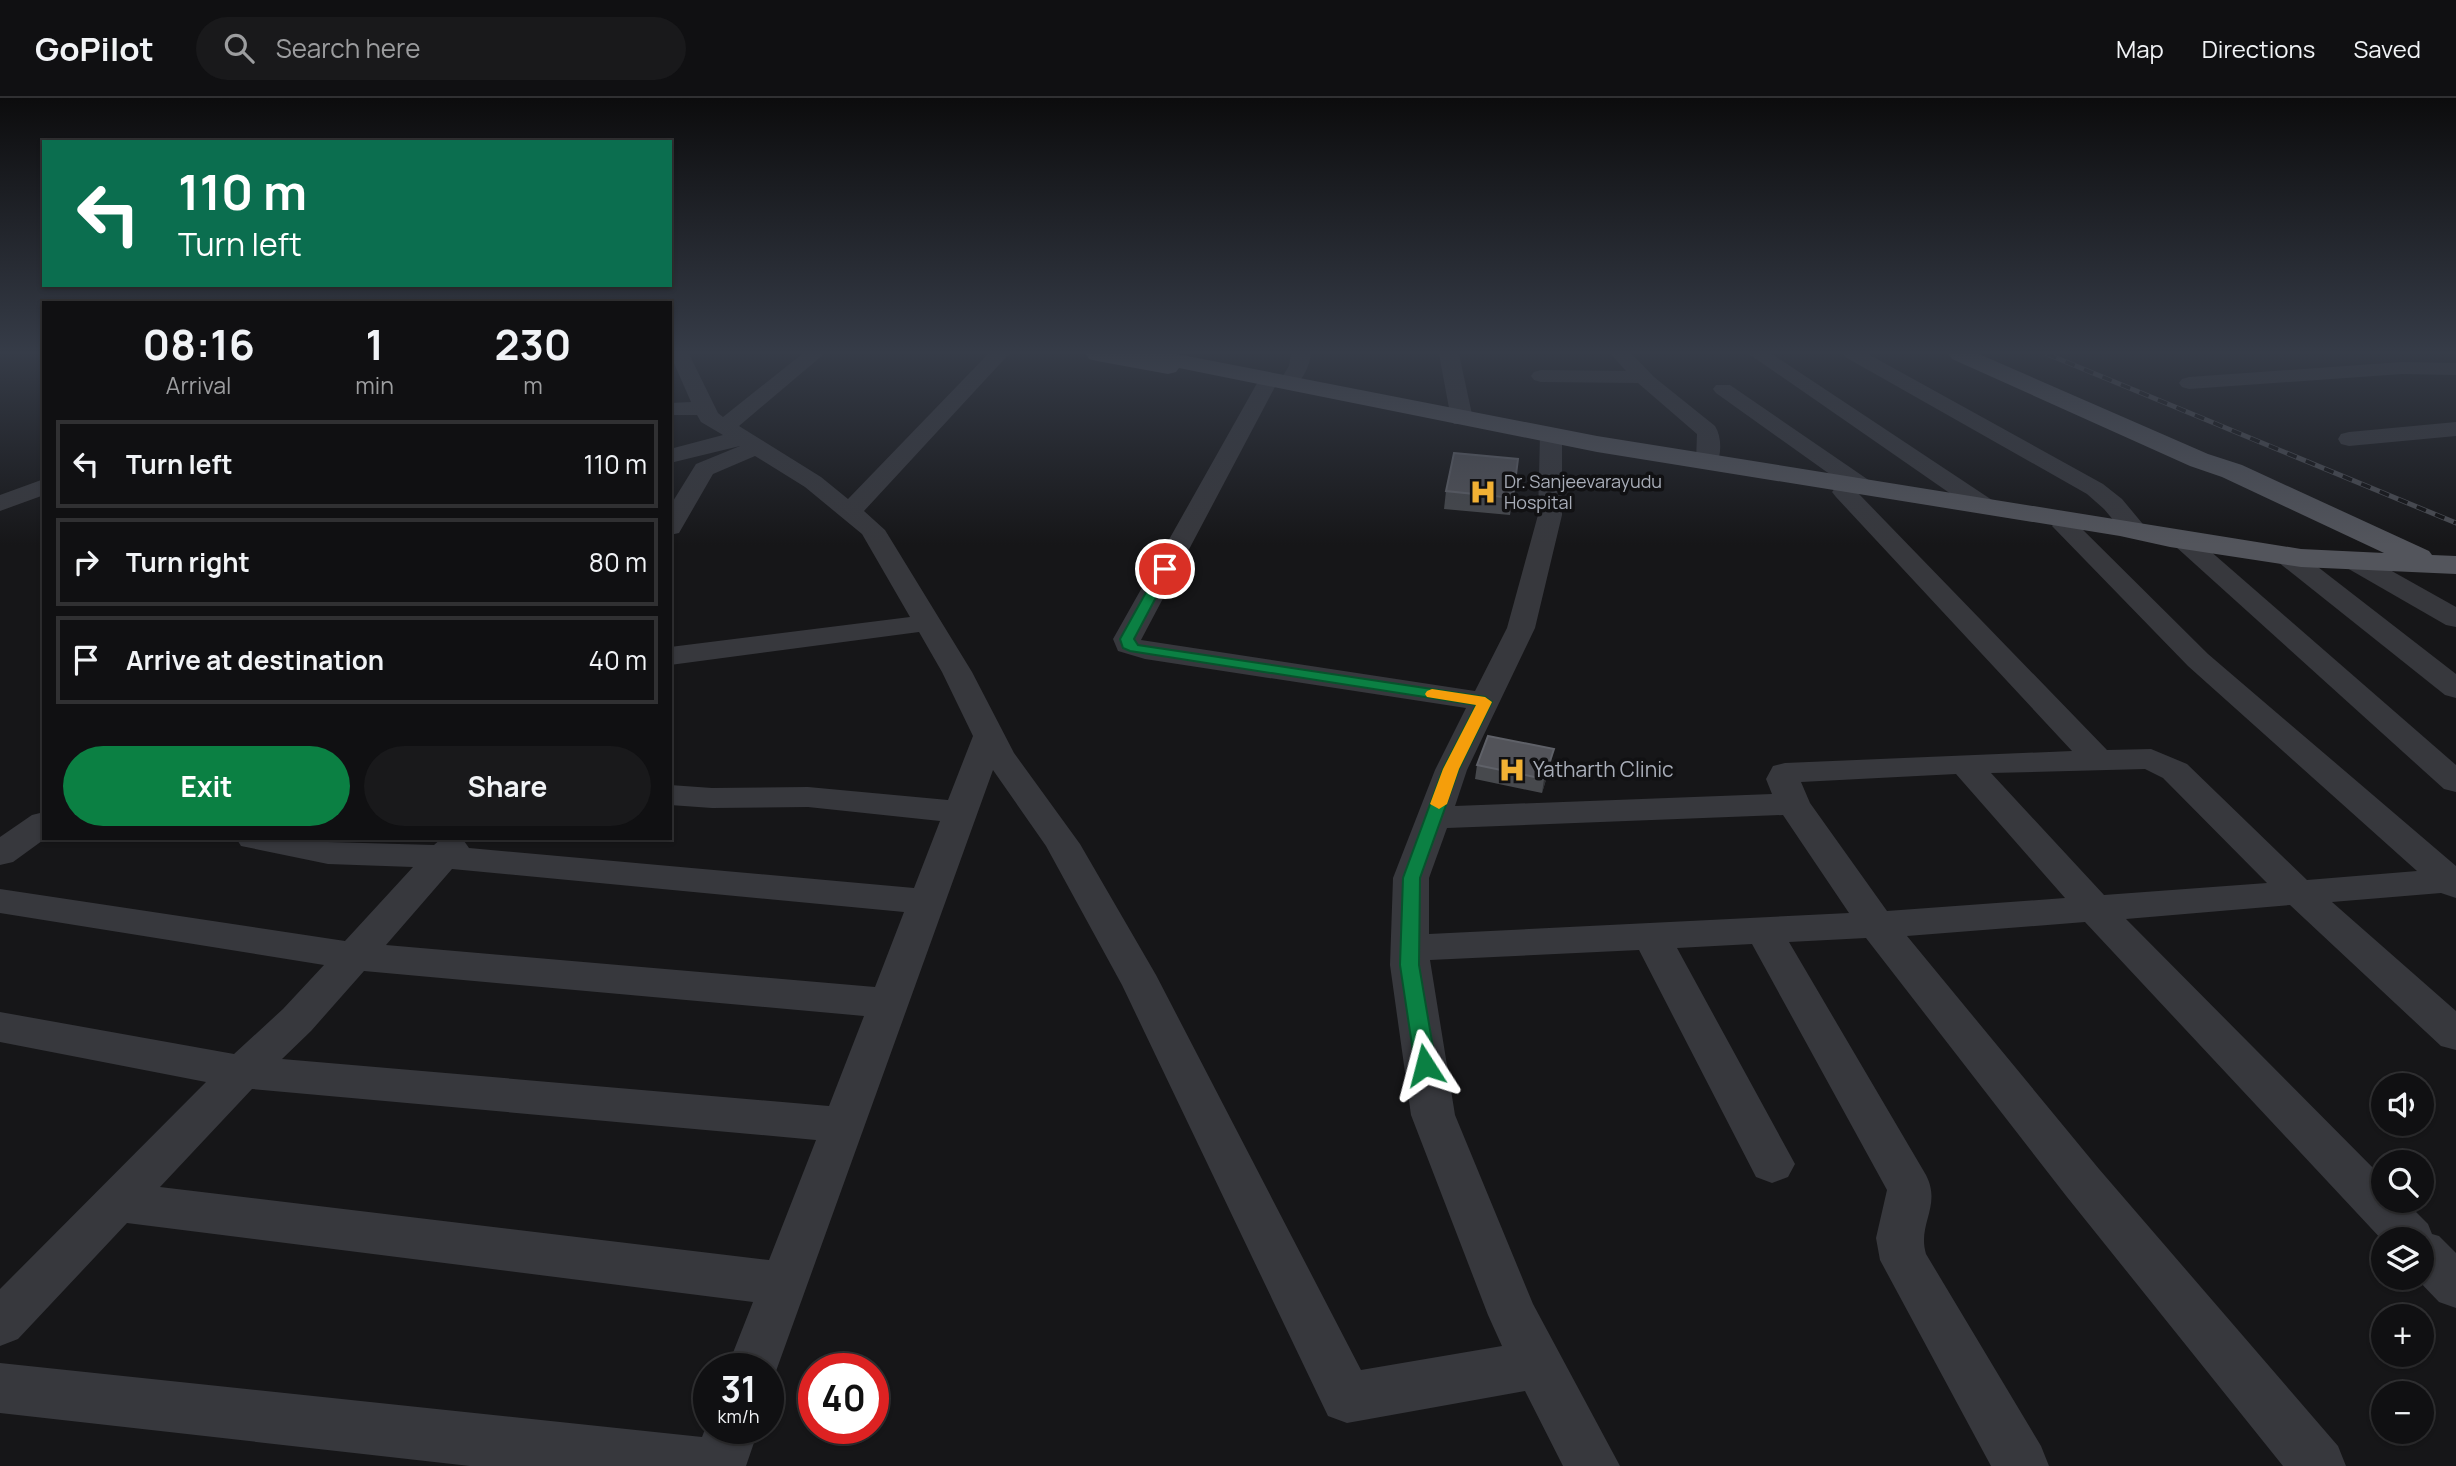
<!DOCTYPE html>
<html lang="en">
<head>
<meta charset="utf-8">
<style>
  body { margin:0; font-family:Manrope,sans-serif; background:#19191b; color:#f1f3f6; height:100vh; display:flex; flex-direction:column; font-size:26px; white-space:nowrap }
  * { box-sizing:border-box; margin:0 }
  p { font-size:23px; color:#9c9d9f }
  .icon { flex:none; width:38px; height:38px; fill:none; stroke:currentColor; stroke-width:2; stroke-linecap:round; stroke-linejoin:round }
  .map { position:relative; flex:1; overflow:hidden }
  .side { position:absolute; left:42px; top:203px; width:630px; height:539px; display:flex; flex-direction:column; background:#101012; border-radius:0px; box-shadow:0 2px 5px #0004,0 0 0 2px #303032 }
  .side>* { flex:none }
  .guide { position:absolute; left:42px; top:42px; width:630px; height:147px; border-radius:0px; box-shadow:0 2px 5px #0004,0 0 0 2px #303032; background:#0b6e4f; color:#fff; overflow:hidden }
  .buttons { position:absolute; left:2371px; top:975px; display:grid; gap:14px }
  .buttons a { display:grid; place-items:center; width:63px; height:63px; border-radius:50%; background:#101012; box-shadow:0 2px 5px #0004,0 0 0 2px #303032; font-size:35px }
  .speed { position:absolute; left:693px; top:1255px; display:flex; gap:14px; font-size:35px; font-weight:700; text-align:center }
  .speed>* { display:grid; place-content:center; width:91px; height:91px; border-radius:50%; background:#101012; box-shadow:0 2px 5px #0004,0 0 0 2px #303032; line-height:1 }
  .speed small { font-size:18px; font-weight:400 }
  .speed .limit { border:10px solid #d22; background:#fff; color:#111 }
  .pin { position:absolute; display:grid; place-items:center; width:60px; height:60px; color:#fff; margin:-30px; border:4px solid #fff; border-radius:50%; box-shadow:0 2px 7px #0007 }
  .me { position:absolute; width:77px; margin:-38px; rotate:351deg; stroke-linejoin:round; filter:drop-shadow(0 0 5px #0008) }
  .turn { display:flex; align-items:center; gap:24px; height:147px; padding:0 21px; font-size:32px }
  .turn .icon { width:91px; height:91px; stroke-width:2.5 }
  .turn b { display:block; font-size:49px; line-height:60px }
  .eta { display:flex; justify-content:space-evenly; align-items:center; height:119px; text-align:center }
  .eta b { font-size:42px; font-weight:700; line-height:49px }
  .button { display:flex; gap:14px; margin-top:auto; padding:14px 21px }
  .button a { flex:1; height:80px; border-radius:42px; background:#0b8043; color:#fff; font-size:28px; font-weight:700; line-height:80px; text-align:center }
  .button a+a { background:#19191b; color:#f1f3f6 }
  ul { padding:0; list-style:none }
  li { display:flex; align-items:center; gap:21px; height:88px; margin:0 14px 10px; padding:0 7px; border:4px solid #303032; border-radius:0px }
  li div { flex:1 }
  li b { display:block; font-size:26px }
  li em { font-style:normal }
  header { display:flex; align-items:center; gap:42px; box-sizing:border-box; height:98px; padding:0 35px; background:#101012; border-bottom:2px solid #303032 }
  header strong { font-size:33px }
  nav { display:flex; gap:38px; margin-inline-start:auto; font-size:24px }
  .search { width:490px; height:63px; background:#19191b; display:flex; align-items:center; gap:18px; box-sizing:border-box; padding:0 24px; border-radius:38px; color:#9c9d9f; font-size:26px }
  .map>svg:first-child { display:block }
</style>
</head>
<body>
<header>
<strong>GoPilot</strong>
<div class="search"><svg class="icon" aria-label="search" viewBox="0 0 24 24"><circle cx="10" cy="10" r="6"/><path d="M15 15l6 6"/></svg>Search here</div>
<nav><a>Map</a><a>Directions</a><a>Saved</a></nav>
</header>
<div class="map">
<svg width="2456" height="1368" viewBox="0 0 2456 1368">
  <rect width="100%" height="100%" fill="#161618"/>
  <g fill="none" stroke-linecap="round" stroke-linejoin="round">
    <!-- minor -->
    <g fill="#37383d" fill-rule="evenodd">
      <path d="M670,256H689L718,315L723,319L802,256H824L739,328L821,379L848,401L988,256H1009L864,413L885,432L972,574L1014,655L1080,746L1156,877L1361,1272L1502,1248L1488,1217L1411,1017L1390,867L1393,780L1435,672L1466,610L1145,561L1118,553L1113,541L1256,287L1259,283H1273L1276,287L1141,542L1475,593L1507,530L1538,417L1540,337L1543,332H1559L1562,337V417L1535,530L1467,672L1455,708L1772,696L1766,681L1773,668L1785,665L2072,653L1836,399L1832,394L1836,389L1845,387L1716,295L1713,291L1716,287H1730L1870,383L1874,388L1870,393L1857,394L2107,652L2151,651L2187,666L2307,782L2417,773L2188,568L2052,428L2056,423L2065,420L2074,423L2208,556L2456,768V800L2441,795L2332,804L2456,913V952L2441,948L2290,807L2126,821L2384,1081V1102H2404L2428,1126L2432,1136L2439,1138L2456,1155V1210L2439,1204L2416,1180H2422V1141H2384V1144L2085,824L1907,838L2099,1071L2338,1348L2346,1368H2283L2067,1099L1866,840L1789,844L1926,1077C1942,1108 1917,1126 1926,1156L2041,1348L2049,1368H1991L1880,1162L1876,1140L1887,1092L1752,846L1677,850L1795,1066L1788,1079L1772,1085L1756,1079L1639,852L1430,862L1455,1017L1533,1206L1620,1368H1563L1525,1293L1347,1325L1328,1318L1122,887L1046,748L993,672L771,1287L768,1289V1270H727L753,1204L127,1125L18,1241L0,1248V1191L206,984L0,944V914L234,956L283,911L324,867L0,815V791L345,843L413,769L328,766L241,748L236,740H311L328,744L434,747L442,740H462L469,750L914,790L940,723L808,709L712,710L670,707V687L712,690L808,689L948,702L973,638L942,574L919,534L670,567V549L910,519L862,436L805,389L755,358L713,376L679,435L670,437V408L696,366L740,348L670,365V351L723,337L701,324L697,317H670V305L691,304ZM2145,671L2163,680L2267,785L2104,797L1991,675ZM1956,676L2065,800L1887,813L1810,705L1801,684ZM1783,717L1849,815L1429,836V780L1447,730ZM452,771L904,814L875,889L386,847ZM364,873L864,918L829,1008L282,961L311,933ZM252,991L816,1042L769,1162L160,1089Z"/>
      <path d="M1291,256H1311C1309,269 1304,278 1296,288H1282L1279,284L1289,268Z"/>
      <path d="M1439,256H1459L1473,321L1470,326H1454L1451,321Z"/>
      <path d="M1611,256H1632L1654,279L1715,328C1722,339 1722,358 1715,369H1699L1696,364L1697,336L1638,285L1541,284L1534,282L1531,278L1534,274L1541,272L1626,273Z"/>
      <path d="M1749,256H1772L1992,402L1995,407L1992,412L1983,414L1974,412Z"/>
      <path d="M1844,256H1868L2103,386L2122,401L2147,431L2143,436L2134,439L2125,436L2104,411L2087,396L1847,260Z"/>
      <path d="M2402,264L2456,265V277L2402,276L2189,291L2182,289L2179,285L2182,281L2189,279Z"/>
      <path d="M2456,324V338L2349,348L2341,346L2338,341L2341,336L2349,334Z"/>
      <path d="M44,381V397L0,413V397Z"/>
      <path d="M2184,435L2193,438L2456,667V694L2444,691L2175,448L2171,443L2175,438Z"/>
      <path d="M2287,450L2296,452L2456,576V600L2445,597L2278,464L2274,458L2278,452Z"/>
      <path d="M2356,456L2365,458L2456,509V529L2446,527L2347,470L2343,464L2347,458Z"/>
      <path d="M44,714L46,740L13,764L0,767V739L32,717Z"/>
      <path d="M0,1265L702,1339L709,1321V1330H759L746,1368H470L0,1315Z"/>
    </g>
    <!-- major -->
    <path fill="#53555c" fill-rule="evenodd" d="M1086,256H1177L1597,338L2301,451L2384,455L2222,379L2190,368L1952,261L1949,256H1979L2208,356L2242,367L2429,453L2432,457L2456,458V476L2301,469L2170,449L2120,438L1597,354L1179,270L1176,274L1168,276L1097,263L1089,261Z"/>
    <!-- rail casing -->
    <g stroke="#4a4c52" stroke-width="5">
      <path id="rail" d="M2047,256L2456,425"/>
    </g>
    <!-- rail -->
    <use href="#rail" stroke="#111113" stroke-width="3.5" stroke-dasharray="10" stroke-linecap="butt"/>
  </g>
  <!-- wall -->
  <g fill="#47494d">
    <path d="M1518,361L1510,417L1444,411L1446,393Z"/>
    <path d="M1551,665L1542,695L1475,681L1477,667Z"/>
  </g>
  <!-- shaded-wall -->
  <path fill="#2f3033" d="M1554,651L1551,665L1542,695L1544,681Z"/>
  <!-- building -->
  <g fill="#525359" stroke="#5f6168" stroke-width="2">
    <path d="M1454,355L1518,361L1513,400L1446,393Z"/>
    <path d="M1488,638L1554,651L1544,681L1477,667Z"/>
  </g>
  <!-- sky -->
  <linearGradient id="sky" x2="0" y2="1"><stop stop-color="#0c0c0d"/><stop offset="0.57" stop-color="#363c48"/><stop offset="1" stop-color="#363c48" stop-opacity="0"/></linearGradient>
  <rect width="2456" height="447" fill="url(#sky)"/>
  <!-- route -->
  <path fill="#0b8043" stroke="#07532c" stroke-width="2" d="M1165,468L1171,471L1134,541L1138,547L1485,599L1492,604L1459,671L1420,780L1419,867L1436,967L1433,973L1425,975L1418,973L1415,967L1400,867L1403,780L1443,671L1476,607L1130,553L1123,550L1120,541L1159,471Z"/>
  <!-- slow -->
  <path fill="#f59e0b" d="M1432,591L1485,599L1492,604L1459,671L1447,706L1439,711L1430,706L1443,671L1476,607L1427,599L1425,596L1427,593Z"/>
  <!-- icons -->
  <defs>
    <g id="hospital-bare" transform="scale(2.1)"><path d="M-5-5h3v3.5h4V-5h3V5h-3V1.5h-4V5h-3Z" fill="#f2b134" stroke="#111113" stroke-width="2.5" paint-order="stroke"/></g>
  </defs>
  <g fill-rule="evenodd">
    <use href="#hospital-bare" x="1483" y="394"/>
    <use href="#hospital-bare" x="1512" y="672"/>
  </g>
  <g text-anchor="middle" stroke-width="7" stroke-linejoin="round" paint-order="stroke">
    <!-- far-poi labels -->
    <g font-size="18" fill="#a8adb8" stroke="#111113" text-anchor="start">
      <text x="1504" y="390">Dr. Sanjeevarayudu<tspan x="1504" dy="21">Hospital</tspan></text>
    </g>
    <!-- poi labels -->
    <g font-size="21" fill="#a8adb8" stroke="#111113" text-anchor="start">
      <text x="1533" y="679">Yatharth Clinic</text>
    </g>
  </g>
</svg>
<div class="buttons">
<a><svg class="icon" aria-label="sound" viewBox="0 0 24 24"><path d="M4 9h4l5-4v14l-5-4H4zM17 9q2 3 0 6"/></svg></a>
<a><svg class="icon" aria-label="search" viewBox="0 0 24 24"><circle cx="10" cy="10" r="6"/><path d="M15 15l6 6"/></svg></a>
<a><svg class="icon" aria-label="layers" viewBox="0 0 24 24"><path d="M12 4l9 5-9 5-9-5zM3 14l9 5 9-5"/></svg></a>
<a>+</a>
<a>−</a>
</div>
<div class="speed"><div>31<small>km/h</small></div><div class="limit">40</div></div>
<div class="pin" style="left:1165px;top:471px;background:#d93025"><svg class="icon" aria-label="arrive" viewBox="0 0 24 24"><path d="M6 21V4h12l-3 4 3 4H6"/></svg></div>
<svg class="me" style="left:1425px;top:967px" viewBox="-20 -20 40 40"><path d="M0-17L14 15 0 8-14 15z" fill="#0b8043" stroke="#fff" stroke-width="4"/></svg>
<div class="guide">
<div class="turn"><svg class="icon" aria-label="left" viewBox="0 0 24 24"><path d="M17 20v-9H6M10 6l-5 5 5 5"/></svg><div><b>110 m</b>Turn left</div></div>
</div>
<section class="side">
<div class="eta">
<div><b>08:16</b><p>Arrival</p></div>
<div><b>1</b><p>min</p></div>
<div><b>230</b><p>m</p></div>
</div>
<ul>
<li><svg class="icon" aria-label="left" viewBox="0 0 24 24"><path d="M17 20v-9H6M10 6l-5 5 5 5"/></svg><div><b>Turn left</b></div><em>110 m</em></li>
<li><svg class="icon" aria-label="right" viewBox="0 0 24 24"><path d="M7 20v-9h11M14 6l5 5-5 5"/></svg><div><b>Turn right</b></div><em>80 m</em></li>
<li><svg class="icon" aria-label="arrive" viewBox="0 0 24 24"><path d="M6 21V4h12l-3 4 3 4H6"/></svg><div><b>Arrive at destination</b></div><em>40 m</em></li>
</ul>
<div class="button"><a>Exit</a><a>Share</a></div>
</section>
</div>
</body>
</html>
